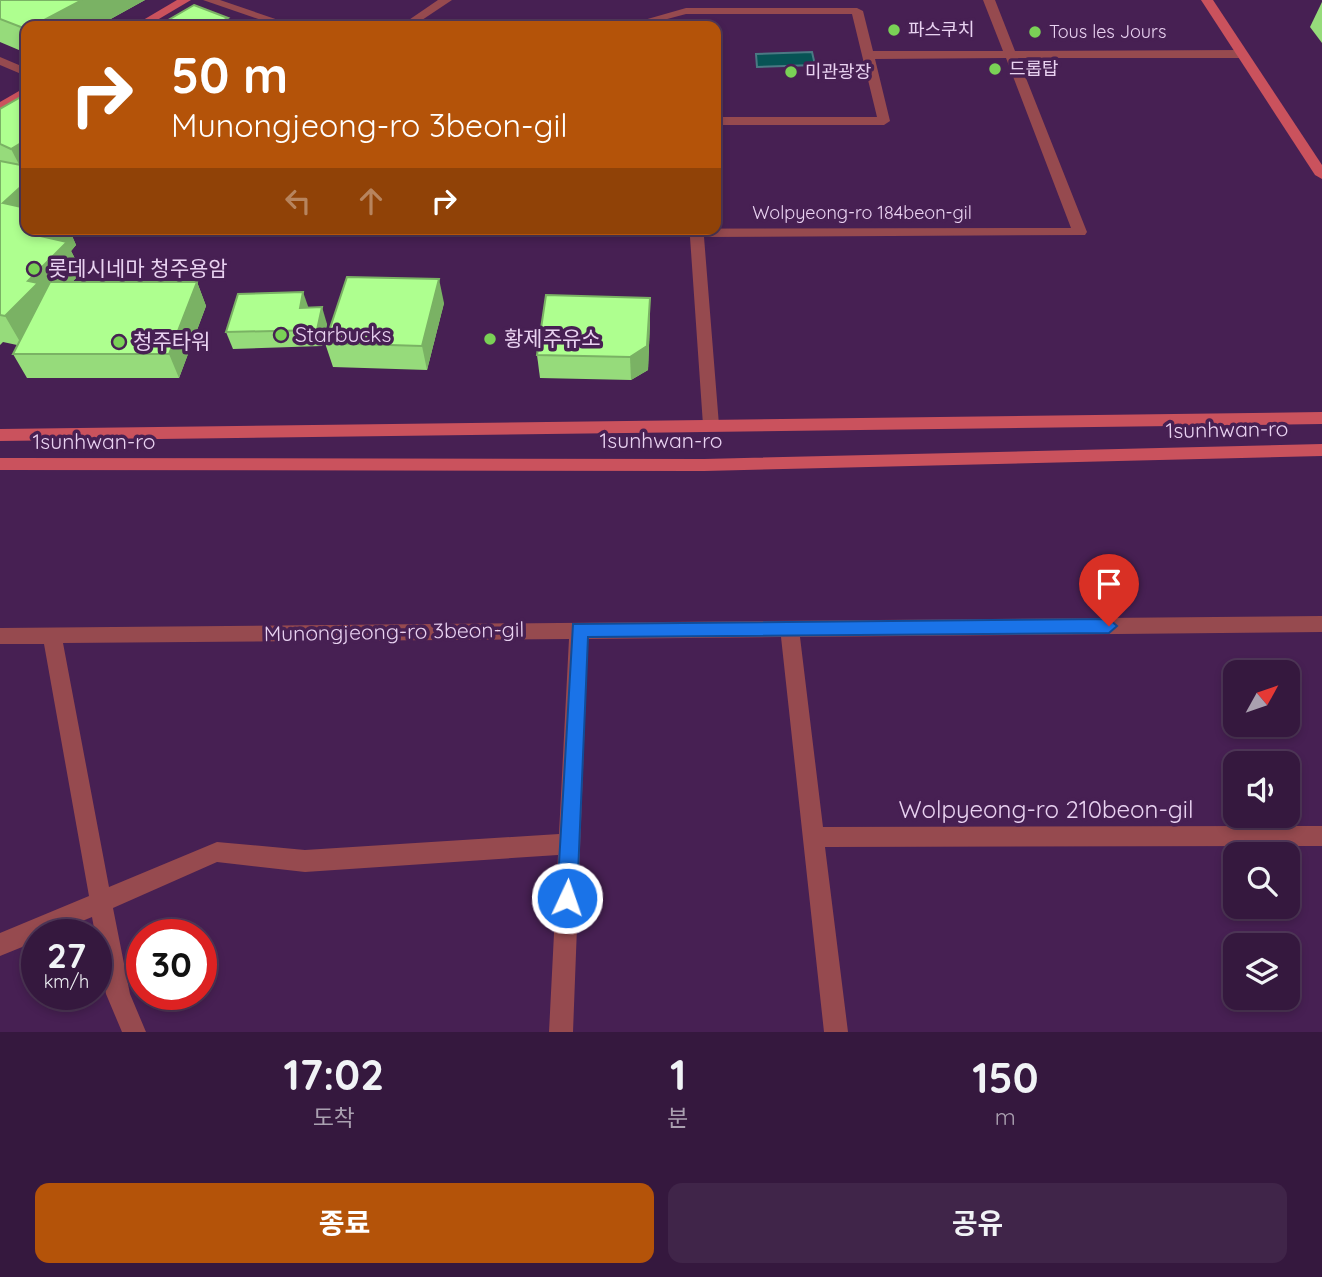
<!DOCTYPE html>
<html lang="ko">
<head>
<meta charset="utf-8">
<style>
  body { margin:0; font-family:Quicksand,"Noto Sans KR",sans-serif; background:#402549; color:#f1f3f6; height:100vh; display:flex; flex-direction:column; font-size:26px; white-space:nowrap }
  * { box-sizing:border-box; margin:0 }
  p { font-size:23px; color:#aaa0b0 }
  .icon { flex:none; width:38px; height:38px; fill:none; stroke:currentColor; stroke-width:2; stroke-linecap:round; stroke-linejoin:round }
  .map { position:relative; height:1032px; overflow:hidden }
  .details { display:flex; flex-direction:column; background:#35183e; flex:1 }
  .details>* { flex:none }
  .hud { position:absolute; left:21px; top:21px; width:700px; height:214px; border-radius:14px; box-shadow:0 4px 10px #0003,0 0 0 2px #4f3758; background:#b45309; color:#fff; overflow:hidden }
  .needle { width:46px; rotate:50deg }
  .buttons { position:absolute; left:1223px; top:660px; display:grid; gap:14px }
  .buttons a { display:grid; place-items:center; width:77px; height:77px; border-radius:14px; background:#35183e; box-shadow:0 4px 10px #0003,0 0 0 2px #4f3758; font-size:35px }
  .speed { position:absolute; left:21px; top:919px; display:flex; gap:14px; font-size:35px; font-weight:700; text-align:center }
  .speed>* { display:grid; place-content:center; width:91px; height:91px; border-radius:50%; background:#35183e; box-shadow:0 4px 10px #0003,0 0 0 2px #4f3758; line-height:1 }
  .speed small { font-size:18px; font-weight:400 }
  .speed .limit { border:10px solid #d22; background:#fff; color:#111 }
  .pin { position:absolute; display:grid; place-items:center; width:60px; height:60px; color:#fff; margin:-72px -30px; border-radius:50% 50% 50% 0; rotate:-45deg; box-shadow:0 0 7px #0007 }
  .pin .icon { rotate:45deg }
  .me { position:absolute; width:77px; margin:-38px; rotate:3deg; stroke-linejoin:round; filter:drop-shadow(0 0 5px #0008) }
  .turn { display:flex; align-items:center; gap:24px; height:147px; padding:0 35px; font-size:32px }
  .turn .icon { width:91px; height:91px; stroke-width:2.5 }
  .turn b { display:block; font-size:49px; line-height:60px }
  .lanes { display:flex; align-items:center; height:66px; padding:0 35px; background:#0003; justify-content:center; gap:35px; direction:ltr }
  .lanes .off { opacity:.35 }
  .eta { display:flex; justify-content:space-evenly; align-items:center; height:119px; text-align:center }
  .eta b { font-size:42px; font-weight:700; line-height:49px }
  .cta { display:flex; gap:14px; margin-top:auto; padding:14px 35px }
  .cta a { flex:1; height:80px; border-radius:14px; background:#b45309; color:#fff; font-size:28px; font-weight:700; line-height:80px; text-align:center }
  .cta a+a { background:#402549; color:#f1f3f6 }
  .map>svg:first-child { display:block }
</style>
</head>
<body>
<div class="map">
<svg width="1322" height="1032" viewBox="0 0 1322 1032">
  <rect width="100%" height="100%" fill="#472053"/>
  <!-- water -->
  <path fill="#075355" stroke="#4b7984" stroke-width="2" d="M812,52L815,65L757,67L756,54Z"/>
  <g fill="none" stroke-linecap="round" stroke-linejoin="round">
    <!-- street -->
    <g fill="#964a4f" fill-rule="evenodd">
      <path d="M203,0H220L296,26H279Z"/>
      <path d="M438,0H452L413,26H400Z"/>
      <path d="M983,0H995L1015,51L1242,50L1248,54L1242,58H1018L1087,232L1085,235L704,237L719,425L717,429L711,431L703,425L690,237L453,233L446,229L1071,228L1006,58L875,59L890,121L884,125H716V117H877L852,14H686L641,26H623L686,8H857L863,11L873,51H1003Z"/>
      <path d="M0,57L26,68V76L0,65Z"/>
      <path d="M1322,616V632L800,637L823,827L1322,826V846L825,847L848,1032H824L781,637L588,639L573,1032H549L558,855L305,872L217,862L113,908L130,994L146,1032H122L106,994L92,917L51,934H37V941L0,956V933L89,896L44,644H0V628ZM569,639L559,834L305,850L217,842L109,887L63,643Z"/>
    </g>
    <!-- secondary -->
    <g fill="#ca525d" fill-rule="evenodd">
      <path d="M177,0H191L147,26H133Z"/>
      <path d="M1201,0H1213L1322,165V179L1315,175Z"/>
      <path d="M26,87V96L0,111V102Z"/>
      <path d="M1322,412V424L0,441V429Z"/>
      <path d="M1322,444V456L704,471L0,470V458L704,459Z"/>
    </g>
  </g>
  <!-- wall -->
  <g fill="#96db7b">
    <path d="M0,0H145L98,26H26V53L0,42Z"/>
    <path d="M1322,2V43L1310,27Z"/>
    <path d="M26,94V229H69L76,245L71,251L82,272L72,282H197L206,306L179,378H27L13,354L17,345L3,342L0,345V109Z"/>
    <path d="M650,298V321L648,370L631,380L540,378L537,355Z"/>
    <path d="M444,303L427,370L333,367L325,343Z"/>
    <path d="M308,308L327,324L322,346L233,349L226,332Z"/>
  </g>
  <!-- shaded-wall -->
  <g fill="#7ab264">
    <path d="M82,0H145L98,26H33Z"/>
    <path d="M228,18L231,26H213Z"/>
    <path d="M26,140V170L23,172L11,149Z"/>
    <path d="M26,182V227L3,203Z"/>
    <path d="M47,229H69L76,245L71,251L82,272L50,305L23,347L5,316L28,281L40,236Z"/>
    <path d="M439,279L444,303L427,370L422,346Z"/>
    <path d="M197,282L206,306L179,378L169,354Z"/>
    <path d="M303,292L309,309L300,308Z"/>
    <path d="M650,298V321L648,370L631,380L630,357Z"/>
    <path d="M322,307L327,324L322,346L317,330Z"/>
  </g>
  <!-- building -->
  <g fill="#aeff8f" stroke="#7ab264" stroke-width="2">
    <path d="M0,0H82L33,26H26V29L0,19Z"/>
    <path d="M194,5L228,18L213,26H158Z"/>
    <path d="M26,94V140L11,149L0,144V109Z"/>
    <path d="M0,161L26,166V182L3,203L26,208V229H47L40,236L67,242L28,281L38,283L5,316L0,315Z"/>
    <path d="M347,277L439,279L422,346L325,343Z"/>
    <path d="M50,282H197L169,354H13Z"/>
    <path d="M303,292L300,308L322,307L317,330L226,332L238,294Z"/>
    <path d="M546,295L650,298L647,346L630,357L537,355Z"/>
  </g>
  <!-- route -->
  <path fill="#1a73e8" stroke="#114b97" stroke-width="2" d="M1109,619L1117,626L1109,633L588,637L577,898L574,905L567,908L560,905L557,898L573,624Z"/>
  <!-- markers -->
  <g fill="#7ad156" stroke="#472053" stroke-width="2.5">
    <circle cx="894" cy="30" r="7"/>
    <circle cx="1035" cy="32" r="7"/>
    <circle cx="995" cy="69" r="7"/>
    <circle cx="791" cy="72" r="7"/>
    <circle cx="34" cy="269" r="7"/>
    <circle cx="281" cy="335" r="7"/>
    <circle cx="490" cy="339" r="7"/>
    <circle cx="119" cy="342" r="7"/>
  </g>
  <g text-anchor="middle" stroke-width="7" stroke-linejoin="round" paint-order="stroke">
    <!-- far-poi labels -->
    <g font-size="18" fill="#e9d2f1" stroke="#472053" text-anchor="start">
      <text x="908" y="36">파스쿠치</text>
      <text x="1049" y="38">Tous les Jours</text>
      <text x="1009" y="75">드롭탑</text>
      <text x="805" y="78">미관광장</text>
    </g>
    <!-- far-street labels -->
    <g font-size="18" fill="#e9d2f1" stroke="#472053">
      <text x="862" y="219">Wolpyeong-ro 184beon-gil</text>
    </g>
    <!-- poi labels -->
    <g font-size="21" fill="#e9d2f1" stroke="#472053" text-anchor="start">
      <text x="48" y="276">롯데시네마 청주용암</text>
      <text x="295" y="342">Starbucks</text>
      <text x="504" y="346">황제주유소</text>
      <text x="133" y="349">청주타워</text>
    </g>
    <!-- street labels -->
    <g font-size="21" fill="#e9d2f1" stroke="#472053">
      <text transform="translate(1227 430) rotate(-1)" y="7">1sunhwan-ro</text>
      <text x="661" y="448">1sunhwan-ro</text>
      <text x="94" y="449">1sunhwan-ro</text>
      <text transform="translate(394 632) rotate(-1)" y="7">Munongjeong-ro 3beon-gil</text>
    </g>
    <!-- near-street labels -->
    <g font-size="24" fill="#e9d2f1" stroke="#472053">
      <text x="1046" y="818">Wolpyeong-ro 210beon-gil</text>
    </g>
  </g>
</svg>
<div class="buttons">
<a><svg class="needle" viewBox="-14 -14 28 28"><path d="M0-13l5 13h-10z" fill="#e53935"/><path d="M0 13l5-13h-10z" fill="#aaa0b0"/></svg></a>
<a><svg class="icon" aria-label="sound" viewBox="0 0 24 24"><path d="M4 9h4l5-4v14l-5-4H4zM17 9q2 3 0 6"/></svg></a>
<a><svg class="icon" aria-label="search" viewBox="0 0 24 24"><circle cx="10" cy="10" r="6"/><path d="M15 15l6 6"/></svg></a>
<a><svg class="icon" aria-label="layers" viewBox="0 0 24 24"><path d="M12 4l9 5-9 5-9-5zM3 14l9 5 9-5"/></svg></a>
</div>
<div class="speed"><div>27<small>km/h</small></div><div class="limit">30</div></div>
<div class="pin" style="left:1109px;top:626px;background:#d93025"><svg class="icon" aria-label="arrive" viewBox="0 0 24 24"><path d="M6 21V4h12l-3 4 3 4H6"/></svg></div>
<svg class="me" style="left:567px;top:898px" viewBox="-20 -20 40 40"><circle r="17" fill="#1a73e8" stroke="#fff" stroke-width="3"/><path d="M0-11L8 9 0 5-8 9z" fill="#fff"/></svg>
<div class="hud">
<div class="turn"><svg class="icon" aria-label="right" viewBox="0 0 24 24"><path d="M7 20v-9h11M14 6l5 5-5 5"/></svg><div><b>50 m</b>Munongjeong-ro 3beon-gil</div></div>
<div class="lanes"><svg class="icon off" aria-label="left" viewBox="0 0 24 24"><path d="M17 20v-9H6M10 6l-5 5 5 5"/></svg><svg class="icon off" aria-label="ahead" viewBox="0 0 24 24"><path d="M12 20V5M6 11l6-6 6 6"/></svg><svg class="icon" aria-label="right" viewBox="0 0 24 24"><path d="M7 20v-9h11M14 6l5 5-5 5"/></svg></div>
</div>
</div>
<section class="details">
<div class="eta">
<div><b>17:02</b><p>도착</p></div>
<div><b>1</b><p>분</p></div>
<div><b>150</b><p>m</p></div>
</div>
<div class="cta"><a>종료</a><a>공유</a></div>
</section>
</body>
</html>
